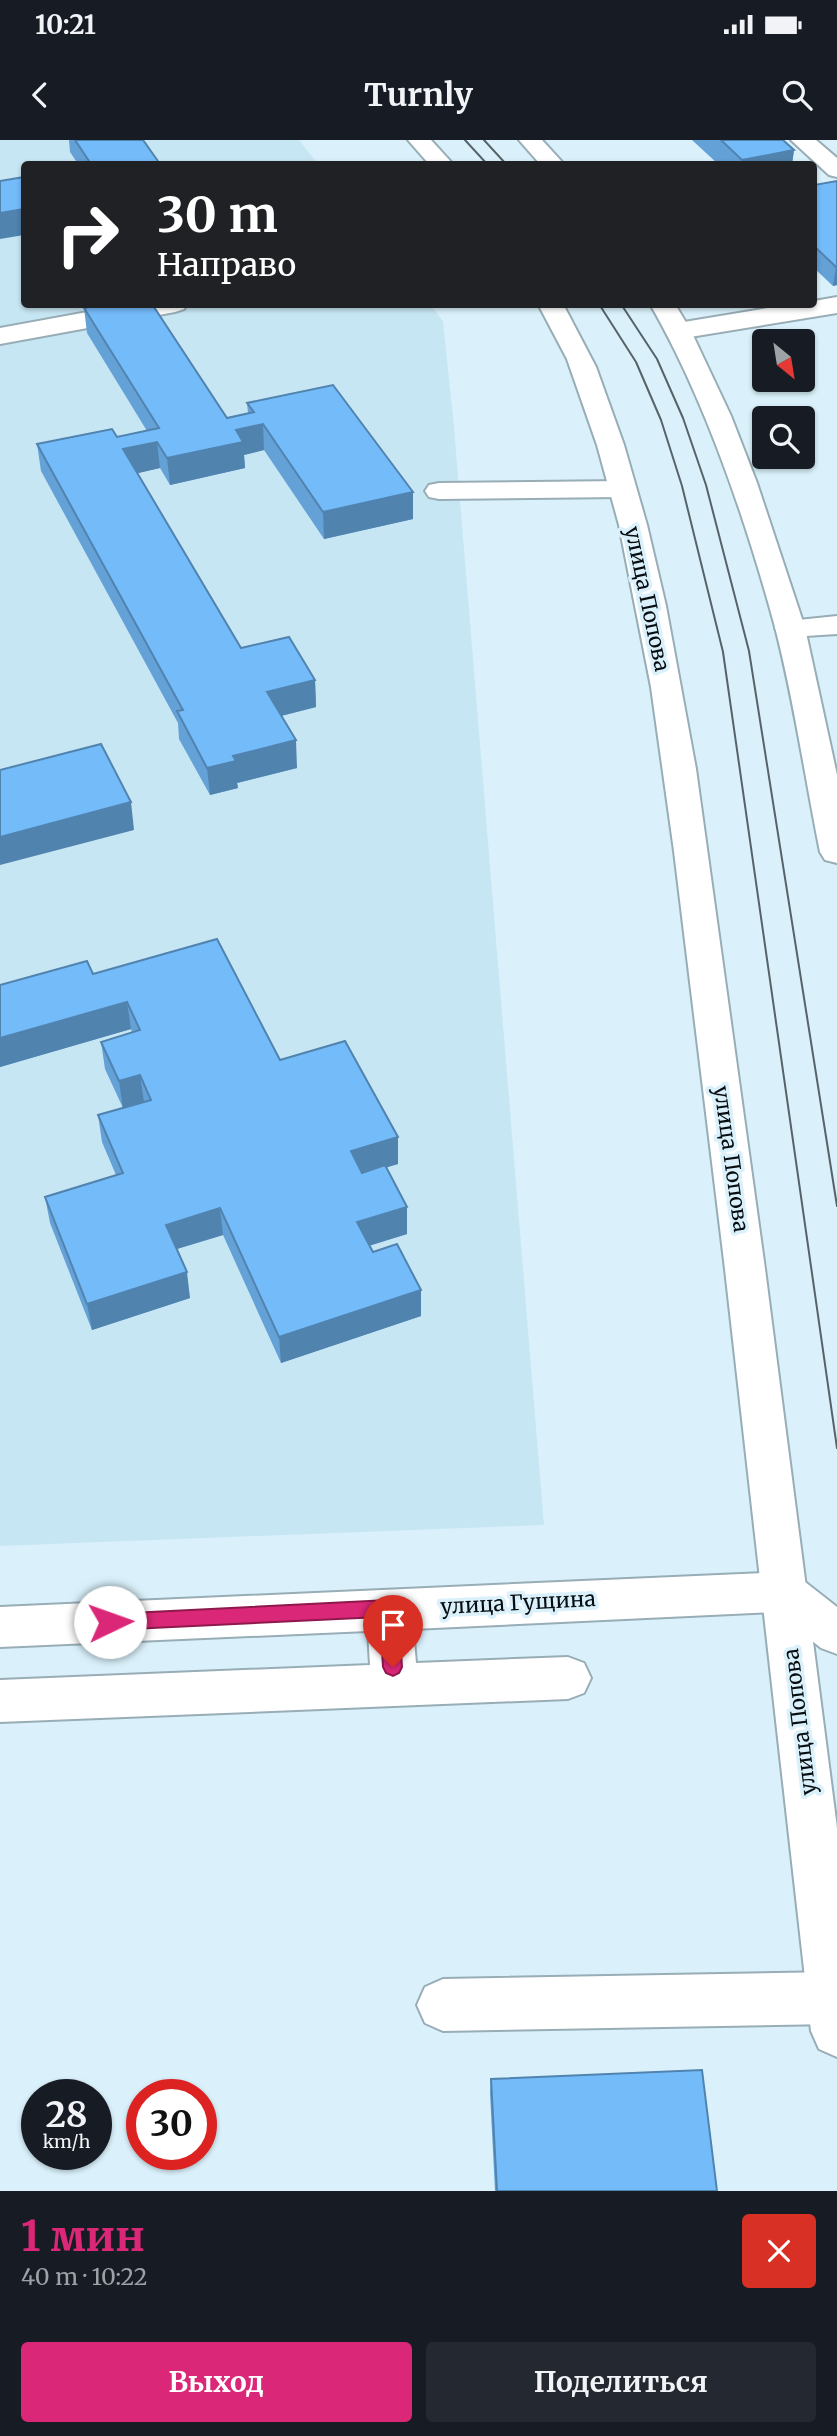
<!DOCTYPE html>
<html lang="ru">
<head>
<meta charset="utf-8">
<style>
  body { margin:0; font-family:Merriweather,serif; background:#242831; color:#f1f3f6; height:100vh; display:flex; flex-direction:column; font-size:26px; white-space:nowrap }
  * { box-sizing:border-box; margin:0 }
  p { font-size:23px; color:#9ea1a6 }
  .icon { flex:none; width:38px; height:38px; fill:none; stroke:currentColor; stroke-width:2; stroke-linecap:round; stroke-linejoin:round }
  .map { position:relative; height:2051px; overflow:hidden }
  .sheet { display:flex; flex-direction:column; background:#171b24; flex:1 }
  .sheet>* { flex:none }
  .hud { position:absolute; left:21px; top:21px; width:796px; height:147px; border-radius:7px; box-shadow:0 2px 5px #0004; background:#202124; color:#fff; overflow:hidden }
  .needle { width:46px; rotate:150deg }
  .tools { position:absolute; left:752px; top:189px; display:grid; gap:14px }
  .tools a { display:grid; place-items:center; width:63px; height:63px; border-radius:7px; background:#171b24; box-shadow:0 2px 5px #0004; font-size:35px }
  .speed { position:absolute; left:21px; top:1939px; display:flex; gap:14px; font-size:35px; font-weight:700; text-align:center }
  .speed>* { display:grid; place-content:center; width:91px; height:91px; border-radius:50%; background:#171b24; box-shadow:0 2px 5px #0004; line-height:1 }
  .speed small { font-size:18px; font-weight:400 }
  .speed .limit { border:10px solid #d22; background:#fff; color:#111 }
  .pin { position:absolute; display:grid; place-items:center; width:60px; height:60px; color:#fff; margin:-72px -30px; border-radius:50% 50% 50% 0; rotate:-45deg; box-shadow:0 0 7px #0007 }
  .pin .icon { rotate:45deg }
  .me { position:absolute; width:77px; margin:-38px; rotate:87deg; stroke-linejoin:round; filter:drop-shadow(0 0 5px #0008) }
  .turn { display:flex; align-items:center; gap:24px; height:147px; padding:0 21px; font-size:32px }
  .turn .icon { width:91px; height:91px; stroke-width:2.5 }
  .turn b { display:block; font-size:49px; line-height:60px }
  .round { display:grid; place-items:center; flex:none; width:74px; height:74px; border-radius:7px; background:#242831 }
  .head { display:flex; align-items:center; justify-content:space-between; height:119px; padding:0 21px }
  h1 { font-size:42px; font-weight:700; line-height:52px; color:#db2777 }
  .action { display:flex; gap:14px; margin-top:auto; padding:14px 21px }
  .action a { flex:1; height:80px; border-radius:7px; background:#db2777; color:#fff; font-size:28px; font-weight:700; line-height:80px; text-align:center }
  .action a+a { background:#242831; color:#f1f3f6 }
  .status { display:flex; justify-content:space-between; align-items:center; height:49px; padding:0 35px; background:#171b24; direction:ltr }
  .status svg { height:19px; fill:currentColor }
  header { display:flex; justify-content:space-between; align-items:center; height:91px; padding:0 21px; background:#171b24; font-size:32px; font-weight:700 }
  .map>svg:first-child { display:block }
</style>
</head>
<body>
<div class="status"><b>10:21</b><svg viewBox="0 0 49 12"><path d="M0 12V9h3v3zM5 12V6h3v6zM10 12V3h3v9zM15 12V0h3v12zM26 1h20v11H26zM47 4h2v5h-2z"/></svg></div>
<header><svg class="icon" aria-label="back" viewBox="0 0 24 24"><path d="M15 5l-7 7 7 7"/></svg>Turnly<svg class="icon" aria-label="search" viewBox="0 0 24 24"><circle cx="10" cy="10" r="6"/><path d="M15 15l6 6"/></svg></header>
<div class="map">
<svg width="837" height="2051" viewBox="0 0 837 2051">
  <rect width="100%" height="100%" fill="#daf1fb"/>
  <!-- built -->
  <path fill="#c7e6f3" d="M0,0H299L318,24H24V164H430L443,181L454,287L544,1385L0,1406Z"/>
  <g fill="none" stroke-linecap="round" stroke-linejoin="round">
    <!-- minor casing -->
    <g stroke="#98adb6" stroke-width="4">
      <g id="minor">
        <path d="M791,0H816L837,18V37L829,35Z"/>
        <path d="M837,157V173L678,199L669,196L665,191L669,186L678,183L793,164H814V161Z"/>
        <path d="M131,164H187L184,169L175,172L0,204V188Z"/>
        <path d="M622,341L632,343L636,349L632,355L622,357L439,359L429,357L425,351L429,345L439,343Z"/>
        <path d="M837,476V494L790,497L779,494L775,488L779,482Z"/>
        <path d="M784,1432L800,1438L837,1467V1514L821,1508L776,1472L413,1489L416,1523L568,1517L584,1523L591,1538L584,1553L568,1559L0,1582V1540L370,1525L368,1491L0,1507V1467Z"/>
        <path d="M833,1832L837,1834V1882L833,1884L443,1891L425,1883L417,1865L425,1847L443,1839Z"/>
      </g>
    </g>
    <!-- major casing -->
    <g stroke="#98adb6" stroke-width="4">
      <g id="major">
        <path d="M408,0H431L453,24H429Z"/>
        <path d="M519,0H542L564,24H540Z"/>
        <path d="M538,164H563L596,227L624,305L647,385L666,466L696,629L765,1129L837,1688V1917L819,1909L811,1891L725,1129L674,711L651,547L619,385L597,305L567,219Z"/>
        <path d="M650,164H675L691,191L731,276L757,343L805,488L837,635V723L825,720L820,712C805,638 794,560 775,487C746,381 705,259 650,164Z"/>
      </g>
    </g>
    <!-- minor -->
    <use href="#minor" fill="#fff" fill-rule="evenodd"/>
    <!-- major -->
    <use href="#major" fill="#fff" fill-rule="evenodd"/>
    <!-- tram -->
    <g stroke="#566369" stroke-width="2">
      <path d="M465,0L487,24"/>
      <path d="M484,0L506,24"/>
      <path d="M599,164L636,222L661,280L682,346L723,512L837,1308"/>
      <path d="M621,164L657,219L683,278L706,345L749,511L837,1066"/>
    </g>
  </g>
  <!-- wall -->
  <g fill="#64a1d7">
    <path d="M69,0H143L160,24H78L70,12Z"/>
    <path d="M692,0H783L794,10L792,24H718Z"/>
    <path d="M837,41V145L833,146L814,128V45Z"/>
    <path d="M84,168L227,278L248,273L247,263L413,352V379L324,399L264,310L244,315L245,328L170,345L160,328L137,333L241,508L315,540L316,567L281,576L297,628L237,643L238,648L210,655L179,599L178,583L41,331L37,304L117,297L147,291L87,193Z"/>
    <path d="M93,834L280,920L398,997V1024L386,1027L407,1094L369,1106L373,1112L421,1176L281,1223L223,1095L177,1109L190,1158L92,1190L50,1083L45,1057L116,1035L102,1002L98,975L123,968L105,929L101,902L132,893L131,889L0,927V845Z"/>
    <path d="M491,1939L717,2051H495L490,1953Z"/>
  </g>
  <!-- shaded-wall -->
  <g fill="#5183af">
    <path d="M794,10L792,24H741L742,20Z"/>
    <path d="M24,69V95L0,99V73Z"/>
    <path d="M837,126V145L833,146L836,127Z"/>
    <path d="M263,284L264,310L244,315L245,328L170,345L167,318L236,290Z"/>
    <path d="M157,302L160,328L126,336L123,309Z"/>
    <path d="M413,352V379L324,399L323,372Z"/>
    <path d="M315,540L316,567L269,579L267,552Z"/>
    <path d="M296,600L297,628L237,643L238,648L210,655L207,628L233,616Z"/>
    <path d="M131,662L134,690L0,725V697Z"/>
    <path d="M127,862L131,889L0,927V898Z"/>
    <path d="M140,935L144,962L123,969L119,941Z"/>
    <path d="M398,997V1024L352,1038L351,1011Z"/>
    <path d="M407,1067V1094L358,1109L357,1082Z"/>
    <path d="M220,1068L223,1095L170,1111L166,1085Z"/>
    <path d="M187,1132L190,1158L92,1190L87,1164Z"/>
    <path d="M421,1150V1176L281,1223L279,1197Z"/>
  </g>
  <!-- building -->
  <g fill="#74bbfa" stroke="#5183af" stroke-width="2">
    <path d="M75,0H143L160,24H91Z"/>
    <path d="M721,0H783L794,10L742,20Z"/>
    <path d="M24,37V69L0,73V41Z"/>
    <path d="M837,41V126L836,127L814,106V45Z"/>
    <path d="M100,164H152L227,278L254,272L247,263L333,245L413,352L323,372L263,284L236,290L243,302L167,318L157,302L123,309L241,508L289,497L315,540L267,552L296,600L233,616L236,621L207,628L177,571L183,570L37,304L112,289L117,297L159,288L84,168Z"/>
    <path d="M101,604L131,662L0,697V630Z"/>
    <path d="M217,799L280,920L345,901L398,997L351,1011L362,1033L385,1025L407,1067L357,1082L373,1112L397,1104L421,1150L279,1197L220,1068L166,1085L187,1132L87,1164L45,1057L123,1033L98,975L151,960L140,935L119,941L101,902L140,890L127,862L0,898V845L87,821L93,834Z"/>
    <path d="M702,1930L717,2051H497L491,1939Z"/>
  </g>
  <!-- route -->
  <path fill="#db2777" stroke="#8e194d" stroke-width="2" d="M389,1460L396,1463L398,1469L402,1527L399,1533L393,1536L386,1533L383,1527L380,1477L110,1490L103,1488L100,1482L103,1476L110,1474Z"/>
  <g text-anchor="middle" stroke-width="7" stroke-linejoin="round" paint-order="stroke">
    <!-- street labels -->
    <g font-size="21" fill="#060d10" stroke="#daf1fb">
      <text transform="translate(647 459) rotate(78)" y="7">улица Попова</text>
      <text transform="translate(731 1019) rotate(82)" y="7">улица Попова</text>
      <text transform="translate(518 1463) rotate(-3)" y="7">улица Гущина</text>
      <text transform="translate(800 1582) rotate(-97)" y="7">улица Попова</text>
    </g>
  </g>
</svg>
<div class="tools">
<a><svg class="needle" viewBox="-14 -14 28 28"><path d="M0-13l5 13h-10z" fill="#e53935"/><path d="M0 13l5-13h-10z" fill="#9ea1a6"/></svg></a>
<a><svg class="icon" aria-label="search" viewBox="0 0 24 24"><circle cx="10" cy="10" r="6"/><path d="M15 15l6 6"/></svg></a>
</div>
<div class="speed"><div>28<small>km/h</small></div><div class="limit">30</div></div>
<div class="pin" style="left:393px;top:1527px;background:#d93025"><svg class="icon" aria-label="arrive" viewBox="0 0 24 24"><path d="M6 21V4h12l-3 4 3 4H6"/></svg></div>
<svg class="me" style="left:110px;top:1482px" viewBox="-20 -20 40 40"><circle r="19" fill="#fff"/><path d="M0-13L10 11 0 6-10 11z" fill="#db2777"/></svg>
<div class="hud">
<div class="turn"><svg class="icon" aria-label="right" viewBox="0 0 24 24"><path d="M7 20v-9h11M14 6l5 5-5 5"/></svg><div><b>30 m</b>Направо</div></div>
</div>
</div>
<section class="sheet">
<div class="head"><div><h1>1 мин</h1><p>40 m · 10:22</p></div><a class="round" style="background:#d93025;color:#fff"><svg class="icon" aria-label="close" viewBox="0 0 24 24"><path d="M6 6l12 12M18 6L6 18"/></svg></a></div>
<div class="action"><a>Выход</a><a>Поделиться</a></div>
</section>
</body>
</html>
